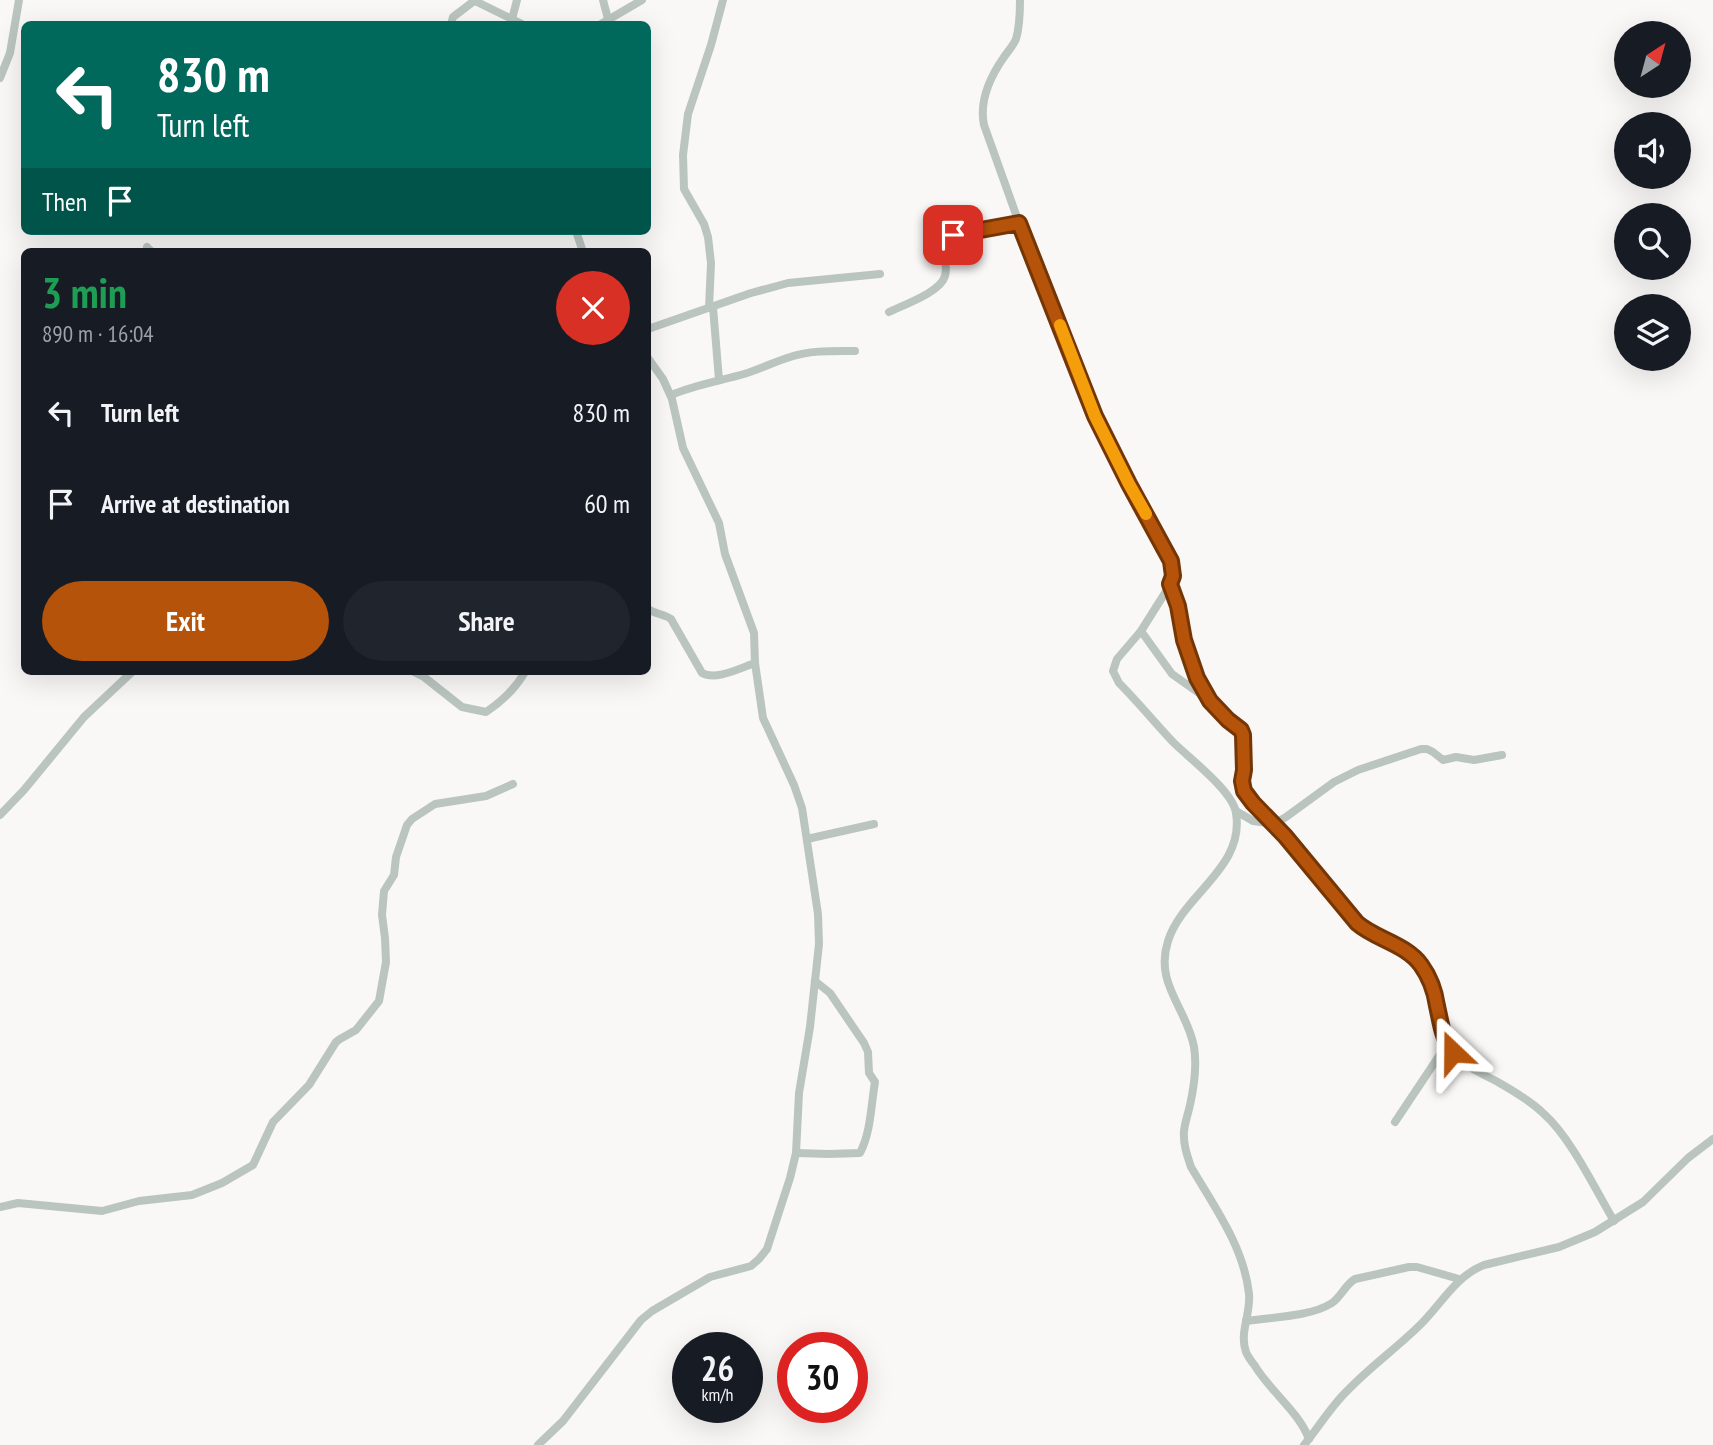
<!DOCTYPE html>
<html lang="en">
<head>
<meta charset="utf-8">
<style>
  body { margin:0; font-family:"PT Sans Narrow",sans-serif; background:#20242c; color:#f1f3f6; height:100vh; display:flex; flex-direction:column; font-size:26px; white-space:nowrap }
  * { box-sizing:border-box; margin:0 }
  p { font-size:23px; color:#9ea1a6 }
  .icon { flex:none; width:38px; height:38px; fill:none; stroke:currentColor; stroke-width:2; stroke-linecap:round; stroke-linejoin:round }
  .map { position:relative; flex:1; overflow:hidden }
  .side { position:absolute; left:21px; top:248px; width:630px; height:427px; display:flex; flex-direction:column; background:#171b24; border-radius:10px; box-shadow:0 7px 28px #0002 }
  .side>* { flex:none }
  .guide { position:absolute; left:21px; top:21px; width:630px; height:214px; border-radius:10px; box-shadow:0 7px 28px #0002; background:#00695c; color:#fff; overflow:hidden }
  .needle { width:46px; rotate:36deg }
  .tools { position:absolute; left:1614px; top:21px; display:grid; gap:14px }
  .tools a { display:grid; place-items:center; width:77px; height:77px; border-radius:50%; background:#171b24; box-shadow:0 7px 28px #0002; font-size:35px }
  .speed { position:absolute; left:672px; top:1332px; display:flex; gap:14px; font-size:35px; font-weight:700; text-align:center }
  .speed>* { display:grid; place-content:center; width:91px; height:91px; border-radius:50%; background:#171b24; box-shadow:0 7px 28px #0002; line-height:1 }
  .speed small { font-size:18px; font-weight:400 }
  .speed .limit { border:10px solid #d22; background:#fff; color:#111 }
  .pin { position:absolute; display:grid; place-items:center; width:60px; height:60px; color:#fff; margin:-30px; border-radius:14px; box-shadow:0 4px 10px #0006 }
  .me { position:absolute; width:77px; margin:-38px; rotate:337deg; stroke-linejoin:round; filter:drop-shadow(0 0 5px #0008) }
  .turn { display:flex; align-items:center; gap:24px; height:147px; padding:0 21px; font-size:32px }
  .turn .icon { width:91px; height:91px; stroke-width:2.5 }
  .turn b { display:block; font-size:49px; line-height:60px }
  .then { display:flex; align-items:center; height:66px; padding:0 21px; background:#0003; gap:14px; font-size:26px }
  .round { display:grid; place-items:center; flex:none; width:74px; height:74px; border-radius:37px; background:#20242c }
  .summary { display:flex; align-items:center; justify-content:space-between; height:119px; padding:0 21px }
  h1 { font-size:42px; font-weight:800; line-height:52px; color:#1e9e55 }
  .action { display:flex; gap:14px; margin-top:auto; padding:14px 21px }
  .action a { flex:1; height:80px; border-radius:42px; background:#b45309; color:#fff; font-size:28px; font-weight:800; line-height:80px; text-align:center }
  .action a+a { background:#20242c; color:#f1f3f6 }
  ul { padding:0; list-style:none }
  li { display:flex; align-items:center; gap:21px; height:91px; padding:0 21px }
  li div { flex:1 }
  li b { display:block; font-size:26px }
  li em { font-style:normal }
  .map>svg:first-child { display:block }
</style>
</head>
<body>
<div class="map">
<svg width="1713" height="1445" viewBox="0 0 1713 1445">
  <rect width="100%" height="100%" fill="#faf7f7"/>
  <g fill="none" stroke-linecap="round" stroke-linejoin="round">
    <!-- minor -->
    <g stroke="#bbc5c0" stroke-width="8">
      <path d="M473,0L522,24"/>
      <path d="M603,0L608,19"/>
      <path d="M1020,0C1020,13 1020,26 1016,39C1013,46 1008,51 1004,57C990,77 979,101 984,125L1019,223L1057,318L1084,391L1129,484L1172,561L1173,576L1170,585L1141,631L1117,659L1113,671L1119,683C1138,702 1155,723 1173,742C1190,759 1233,791 1236,813C1245,868 1183,894 1168,941C1154,984 1187,1008 1194,1047C1197,1065 1194,1087 1190,1105C1188,1114 1185,1122 1184,1131C1183,1144 1187,1155 1191,1167C1214,1206 1244,1247 1249,1294C1251,1313 1239,1333 1246,1352C1248,1357 1252,1362 1255,1366C1270,1391 1299,1412 1309,1439"/>
      <path d="M512,19L517,0"/>
      <path d="M451,24L453,17L474,1"/>
      <path d="M601,24L642,0"/>
      <path d="M0,78L10,53L19,0"/>
      <path d="M576,231L583,252"/>
      <path d="M147,247L152,252"/>
      <path d="M713,307L719,380"/>
      <path d="M709,308L711,263L708,237L704,224L684,189L683,155L688,114L711,45L723,0"/>
      <path d="M889,312C903,305 941,292 945,276C948,265 943,254 944,242L953,235L1019,223"/>
      <path d="M648,329L751,293L788,283L880,274"/>
      <path d="M671,395C694,385 719,381 744,374C760,369 774,362 790,357C811,350 833,351 855,351"/>
      <path d="M1170,585C1183,619 1185,657 1202,690C1208,701 1218,711 1227,720C1233,725 1239,728 1243,735L1244,770L1242,781L1244,791L1253,803L1285,836L1357,923C1375,939 1403,943 1419,962C1442,989 1433,1029 1456,1055C1468,1068 1481,1073 1496,1081C1512,1090 1531,1101 1544,1114C1571,1138 1595,1189 1614,1221"/>
      <path d="M648,609C655,614 664,614 671,619L702,673C716,681 740,668 755,663"/>
      <path d="M1141,631L1172,674L1206,698"/>
      <path d="M414,672L424,677L462,707L486,712C503,701 515,689 525,672"/>
      <path d="M1236,811L1253,821L1274,824L1286,817L1334,782L1358,770L1421,749H1427L1433,752L1443,760L1456,757L1474,760L1502,755"/>
      <path d="M0,815L24,790L84,717L132,672"/>
      <path d="M807,839L874,824"/>
      <path d="M1395,1122L1447,1044"/>
      <path d="M796,1153L829,1154L860,1153C871,1132 871,1105 875,1082L869,1073L868,1052L864,1043L830,993L815,981"/>
      <path d="M0,1207L18,1203L102,1211L139,1201L192,1195L222,1183L253,1165L273,1122L309,1085L336,1042L340,1039L356,1030L379,1001L386,962L385,938L382,915L384,891L394,875L396,857L407,825L412,819L435,804L486,796L513,784"/>
      <path d="M1246,1321C1272,1317 1310,1317 1332,1303C1341,1297 1345,1285 1355,1279L1409,1267H1417L1459,1279"/>
      <path d="M538,1445L563,1421L641,1320L652,1311L710,1277L751,1266L759,1259L767,1249L790,1178L796,1153L799,1093L810,1027L819,944L818,914L802,808L794,785L763,718L755,663L754,633L725,554L719,523L683,448L672,399L663,379L648,358"/>
      <path d="M1304,1445C1319,1427 1331,1406 1348,1390C1371,1366 1398,1347 1421,1324C1442,1303 1456,1276 1484,1265L1559,1247L1595,1232L1643,1202L1688,1158L1713,1139"/>
    </g>
  </g>
  <g fill="none" stroke-linecap="round" stroke-linejoin="round">
    <!-- route casing -->
    <g stroke="#753606" stroke-width="18">
      <path id="route" d="M953,235L1019,223L1095,416L1129,484L1171,561L1173,576L1170,584L1178,606L1184,640L1197,678L1210,701L1228,720L1241,730L1243,735L1244,770L1242,781L1244,791L1253,803L1285,836L1357,923C1375,939 1406,944 1421,965C1429,976 1435,992 1437,1006C1441,1023 1442,1038 1453,1052"/>
    </g>
    <!-- route -->
    <use href="#route" stroke="#b45309" stroke-width="12"/>
    <!-- slow -->
    <path stroke="#f59e0b" stroke-width="12" d="M1060,325L1095,416L1129,484L1146,514"/>
  </g>
</svg>
<div class="tools">
<a><svg class="needle" viewBox="-14 -14 28 28"><path d="M0-13l5 13h-10z" fill="#e53935"/><path d="M0 13l5-13h-10z" fill="#9ea1a6"/></svg></a>
<a><svg class="icon" aria-label="sound" viewBox="0 0 24 24"><path d="M4 9h4l5-4v14l-5-4H4zM17 9q2 3 0 6"/></svg></a>
<a><svg class="icon" aria-label="search" viewBox="0 0 24 24"><circle cx="10" cy="10" r="6"/><path d="M15 15l6 6"/></svg></a>
<a><svg class="icon" aria-label="layers" viewBox="0 0 24 24"><path d="M12 4l9 5-9 5-9-5zM3 14l9 5 9-5"/></svg></a>
</div>
<div class="speed"><div>26<small>km/h</small></div><div class="limit">30</div></div>
<div class="pin" style="left:953px;top:235px;background:#d93025"><svg class="icon" aria-label="arrive" viewBox="0 0 24 24"><path d="M6 21V4h12l-3 4 3 4H6"/></svg></div>
<svg class="me" style="left:1453px;top:1052px" viewBox="-20 -20 40 40"><path d="M0-17L14 15 0 8-14 15z" fill="#b45309" stroke="#fff" stroke-width="4"/></svg>
<div class="guide">
<div class="turn"><svg class="icon" aria-label="left" viewBox="0 0 24 24"><path d="M17 20v-9H6M10 6l-5 5 5 5"/></svg><div><b>830 m</b>Turn left</div></div>
<div class="then">Then<svg class="icon" aria-label="arrive" viewBox="0 0 24 24"><path d="M6 21V4h12l-3 4 3 4H6"/></svg></div>
</div>
<section class="side">
<div class="summary"><div><h1>3 min</h1><p>890 m · 16:04</p></div><a class="round" style="background:#d93025;color:#fff"><svg class="icon" aria-label="close" viewBox="0 0 24 24"><path d="M6 6l12 12M18 6L6 18"/></svg></a></div>
<ul>
<li><svg class="icon" aria-label="left" viewBox="0 0 24 24"><path d="M17 20v-9H6M10 6l-5 5 5 5"/></svg><div><b>Turn left</b></div><em>830 m</em></li>
<li><svg class="icon" aria-label="arrive" viewBox="0 0 24 24"><path d="M6 21V4h12l-3 4 3 4H6"/></svg><div><b>Arrive at destination</b></div><em>60 m</em></li>
</ul>
<div class="action"><a>Exit</a><a>Share</a></div>
</section>
</div>
</body>
</html>
